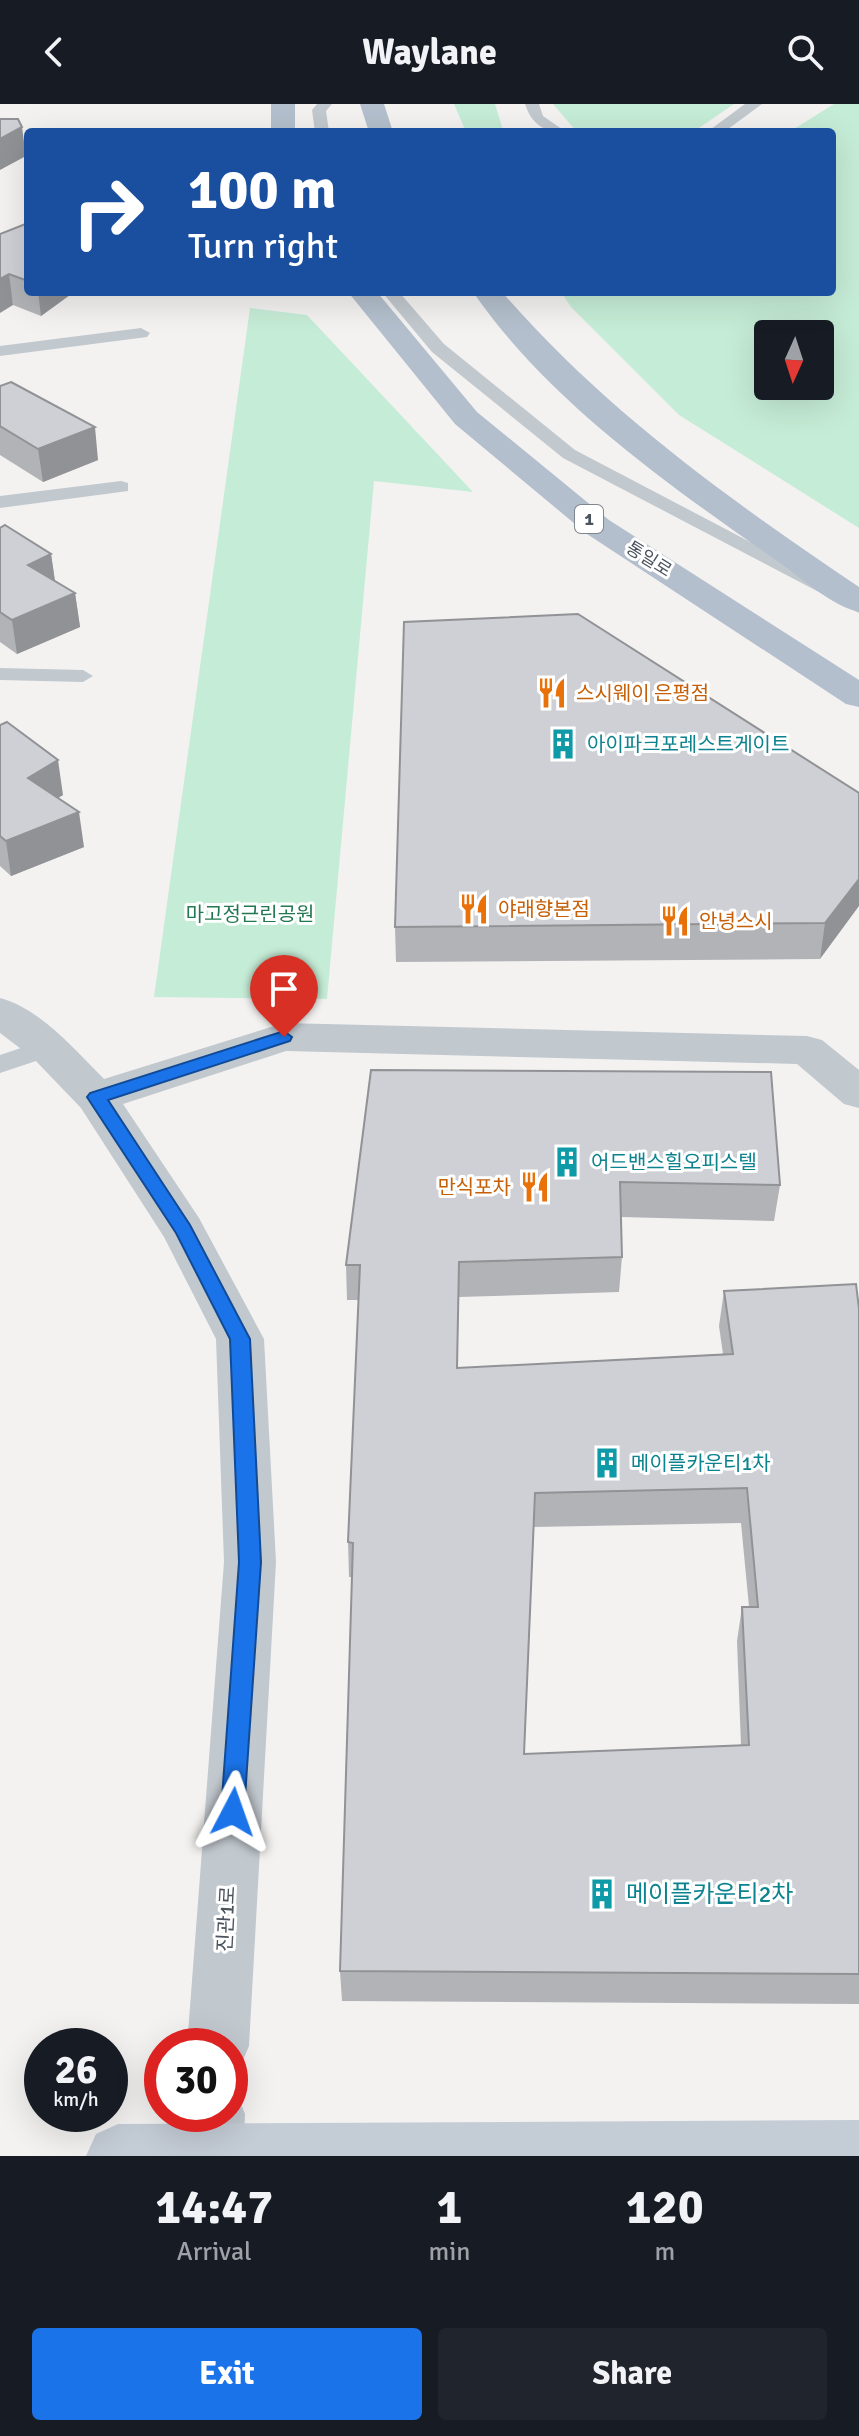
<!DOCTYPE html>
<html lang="en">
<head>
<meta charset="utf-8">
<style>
  body { margin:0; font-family:Signika,"Noto Sans KR",sans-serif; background:#20242c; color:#f1f3f6; height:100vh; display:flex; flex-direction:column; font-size:30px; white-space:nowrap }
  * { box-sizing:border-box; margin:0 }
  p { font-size:26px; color:#9ea1a6 }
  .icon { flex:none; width:44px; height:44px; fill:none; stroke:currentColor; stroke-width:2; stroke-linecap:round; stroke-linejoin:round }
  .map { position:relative; height:2052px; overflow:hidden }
  .side { display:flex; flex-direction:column; background:#171b24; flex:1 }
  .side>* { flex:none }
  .top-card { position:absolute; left:24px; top:24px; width:812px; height:168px; border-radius:8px; box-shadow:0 8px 32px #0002; background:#1a4fa0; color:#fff; overflow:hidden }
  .needle { width:52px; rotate:183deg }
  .buttons { position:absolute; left:754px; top:216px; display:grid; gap:16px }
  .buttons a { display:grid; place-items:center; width:80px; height:80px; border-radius:8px; background:#171b24; box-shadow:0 8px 32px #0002; font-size:40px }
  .speed { position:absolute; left:24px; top:1924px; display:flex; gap:16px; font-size:40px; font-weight:700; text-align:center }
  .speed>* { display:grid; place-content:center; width:104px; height:104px; border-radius:50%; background:#171b24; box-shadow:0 8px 32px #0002; line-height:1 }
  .speed small { font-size:20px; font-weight:400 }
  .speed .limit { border:12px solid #d22; background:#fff; color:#111 }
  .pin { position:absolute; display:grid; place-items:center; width:68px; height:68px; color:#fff; margin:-82px -34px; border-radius:50% 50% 50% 0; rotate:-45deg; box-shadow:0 0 8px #0007 }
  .pin .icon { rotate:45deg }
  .me { position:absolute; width:88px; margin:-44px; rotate:4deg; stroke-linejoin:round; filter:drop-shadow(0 0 6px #0008) }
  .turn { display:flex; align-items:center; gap:28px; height:168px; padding:0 32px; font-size:36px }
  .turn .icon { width:104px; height:104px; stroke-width:2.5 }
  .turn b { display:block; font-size:56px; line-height:68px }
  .eta { display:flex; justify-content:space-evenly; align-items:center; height:136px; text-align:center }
  .eta b { font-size:48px; font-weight:800; line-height:56px }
  .button { display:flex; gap:16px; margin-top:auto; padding:16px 32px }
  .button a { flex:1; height:92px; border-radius:8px; background:#1a73e8; color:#fff; font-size:32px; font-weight:800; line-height:92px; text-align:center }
  .button a+a { background:#20242c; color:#f1f3f6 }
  header { display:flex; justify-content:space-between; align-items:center; height:104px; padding:0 32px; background:#171b24; font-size:36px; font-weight:800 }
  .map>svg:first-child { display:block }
</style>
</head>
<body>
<header><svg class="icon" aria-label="back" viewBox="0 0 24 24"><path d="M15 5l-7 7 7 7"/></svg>Waylane<svg class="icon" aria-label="search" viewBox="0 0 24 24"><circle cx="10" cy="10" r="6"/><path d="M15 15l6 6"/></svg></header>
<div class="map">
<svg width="859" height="2052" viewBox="0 0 859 2052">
  <rect width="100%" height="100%" fill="#f3f2f1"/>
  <!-- green -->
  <g fill="#c5ecd6" fill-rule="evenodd">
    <path d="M454,0H495L503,26L507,28H466Z"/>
    <path d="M553,0H734L693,28H577Z"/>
    <path d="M834,0H859V424L679,311L571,203L561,188H832V28H789ZM820,230V282H768V230Z"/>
    <path d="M250,204L307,211L473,388L374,377L327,895L154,893Z"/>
  </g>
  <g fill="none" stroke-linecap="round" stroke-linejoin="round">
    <!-- lane -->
    <g fill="#c1c8ce" fill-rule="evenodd">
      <path d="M317,0H332L326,7L329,28H315L312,6Z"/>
      <path d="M525,0H539L543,12L566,28C544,28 532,21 525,0Z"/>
      <path d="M745,0H762L724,28H707Z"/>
      <path d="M382,188H399L444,240L575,346L859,495V509L563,354L432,248Z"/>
      <path d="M141,224L150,229L147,233L0,252V242Z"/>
      <path d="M121,377L128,379V387L0,404V392Z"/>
      <path d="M0,564L83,566L93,572L83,578L0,576Z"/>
      <path d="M48,935L57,938L61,944L57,950L0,969V951Z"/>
    </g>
    <!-- street -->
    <g fill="#c1c8ce" fill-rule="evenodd">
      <path d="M0,894C41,905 75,946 104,975L284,919L807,932L822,936L859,966V1004L844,1000L797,960L286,947L123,1000L199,1114L264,1235L276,1458L249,1942L240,1963L230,1967V1942H187L224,1458L216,1235L164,1133L81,1004L33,954L0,929Z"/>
      <path d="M230,1985L236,1988L245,2010L243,2052H181L183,2010H230Z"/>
    </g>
    <!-- secondary -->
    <path fill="#c4ccd6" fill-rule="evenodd" d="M859,2016V2052H86L96,2030L118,2020Z"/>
    <!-- primary -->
    <g fill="#b4bfcd" fill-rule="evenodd">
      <rect x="271" y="0" width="24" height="28"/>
      <path d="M360,0H384L393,28H369Z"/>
      <path d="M348,188H377L477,308L609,416L859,576V603L846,600L587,430L455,320Z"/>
      <path d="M473,188H502C605,307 730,396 859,483V508C830,501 802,474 777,457C669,381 549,298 473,188Z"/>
    </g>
  </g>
  <!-- wall -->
  <g fill="#b2b3b7" fill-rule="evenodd">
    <path d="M28,119V188H74L41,212L13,201L0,130Z"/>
    <path d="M0,282L98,356L43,378L0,351Z"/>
    <path d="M0,424L51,450L55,477L75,489L80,523L17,550L0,538Z"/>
    <path d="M0,621L63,691L58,694L84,743L11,772L0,762Z"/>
    <path d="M859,689L820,855L396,858L395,823Z"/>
    <path d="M771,968L780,1081L774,1117L621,1113L622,1153L619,1188L459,1193L457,1264L723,1250L719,1222L724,1187L859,1205V1900L342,1897L340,1867L352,1473H349L348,1438L359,1196H347L346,1161ZM741,1419L749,1503H742L737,1537L741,1641L524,1650L534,1423Z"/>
  </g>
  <!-- shaded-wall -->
  <g fill="#919295">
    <path d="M22,23L26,52L0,66V35Z"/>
    <path d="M9,170L13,201L0,209V175Z"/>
    <path d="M38,188H74L41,212Z"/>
    <path d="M95,323L98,356L43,378L38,345Z"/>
    <path d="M51,450L56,484L28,461Z"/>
    <path d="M75,489L80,523L17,550L12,516Z"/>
    <path d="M58,656L63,691L34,708L28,674Z"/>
    <path d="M79,708L84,743L11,772L6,737Z"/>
    <path d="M859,775V802L820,855L825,819Z"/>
  </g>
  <!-- building -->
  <g fill="#cfd0d5" stroke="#919295" stroke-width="2" fill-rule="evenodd">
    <path d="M0,15H18L22,23L0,35Z"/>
    <path d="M28,119V177L9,170L0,175V130Z"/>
    <path d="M11,278L95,323L38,345L0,322V282Z"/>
    <path d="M5,421L51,450L28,461L75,489L12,516L0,508V424Z"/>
    <path d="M578,510L859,689V775L825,819L395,823L404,518Z"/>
    <path d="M7,618L58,656L28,674L79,708L6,737L0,732V621Z"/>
    <path d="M371,966L771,968L780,1081L620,1078L622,1153L459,1158L457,1264L733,1250L724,1187L856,1180L859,1205V1870L340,1867L353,1439L348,1438L360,1161H346ZM747,1384L758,1503H742L749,1641L524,1650L535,1389Z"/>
  </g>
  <!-- route -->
  <path fill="#1a73e8" stroke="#114b97" stroke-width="2" d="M284,927L292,933L290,937L108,996L190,1121L250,1235L261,1458L244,1708L241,1715L233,1719L224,1715L221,1708L239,1458L230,1235L176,1129L87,993L90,989Z"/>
  <!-- icons -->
  <defs>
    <g id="restaurant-bare" transform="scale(2.4)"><path d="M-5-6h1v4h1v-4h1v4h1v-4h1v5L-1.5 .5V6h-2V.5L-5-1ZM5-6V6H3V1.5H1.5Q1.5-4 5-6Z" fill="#e8710a" stroke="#fff" stroke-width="2.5" paint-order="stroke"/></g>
    <g id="building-bare" transform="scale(2.4)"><path d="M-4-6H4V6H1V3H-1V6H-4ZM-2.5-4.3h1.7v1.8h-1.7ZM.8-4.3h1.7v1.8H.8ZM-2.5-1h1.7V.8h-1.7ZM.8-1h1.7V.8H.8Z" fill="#0f9aa8" stroke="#fff" stroke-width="2.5" paint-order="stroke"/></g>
  </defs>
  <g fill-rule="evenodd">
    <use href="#restaurant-bare" x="552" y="589"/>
    <use href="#building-bare" x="563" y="640"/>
    <use href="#restaurant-bare" x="474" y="805"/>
    <use href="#restaurant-bare" x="675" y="817"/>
    <use href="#building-bare" x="567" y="1058"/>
    <use href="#restaurant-bare" x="535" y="1083"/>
    <use href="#building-bare" x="607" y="1359"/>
    <use href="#building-bare" x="602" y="1790"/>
  </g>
  <g text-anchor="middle" stroke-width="6" stroke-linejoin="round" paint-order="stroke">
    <!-- shield labels -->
    <rect fill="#fff" stroke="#81878e" stroke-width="2" x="575" y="401" width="28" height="28" rx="6"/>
    <g font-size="18" font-weight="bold" fill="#4b535d">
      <text x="589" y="421">1</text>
    </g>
    <!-- far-street labels -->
    <g font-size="18" fill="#4b535d" stroke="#fff">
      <text transform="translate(649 455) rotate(32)" y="6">통일로</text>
    </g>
    <!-- food labels -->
    <g font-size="20" fill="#c56008" stroke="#fff" text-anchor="start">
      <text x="576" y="596">스시웨이 은평점</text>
      <text x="498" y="812">야래향본점</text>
      <text x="699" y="824">안녕스시</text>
      <text x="511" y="1090" text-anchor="end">만식포차</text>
    </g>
    <!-- culture labels -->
    <g font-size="20" fill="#0d838f" stroke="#fff" text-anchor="start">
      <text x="587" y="647">아이파크포레스트게이트</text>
      <text x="591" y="1065">어드밴스힐오피스텔</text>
      <text x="631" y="1366">메이플카운티1차</text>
    </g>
    <!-- park labels -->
    <g font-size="20" fill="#227851" stroke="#fff">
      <text x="250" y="817">마고정근린공원</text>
    </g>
    <!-- street labels -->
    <g font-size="20" fill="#4b535d" stroke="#fff">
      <text transform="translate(226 1815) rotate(-87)" y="7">진관1로</text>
    </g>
    <!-- near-culture labels -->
    <g font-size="24" fill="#0d838f" stroke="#fff" text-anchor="start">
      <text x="626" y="1798">메이플카운티2차</text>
    </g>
  </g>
</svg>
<div class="buttons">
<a><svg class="needle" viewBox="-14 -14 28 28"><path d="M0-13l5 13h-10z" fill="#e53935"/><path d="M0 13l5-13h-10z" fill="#9ea1a6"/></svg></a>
</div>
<div class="speed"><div>26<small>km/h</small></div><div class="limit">30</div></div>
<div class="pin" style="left:284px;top:933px;background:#d93025"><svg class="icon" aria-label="arrive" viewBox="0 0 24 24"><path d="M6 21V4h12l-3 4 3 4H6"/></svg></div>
<svg class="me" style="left:233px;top:1708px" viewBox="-20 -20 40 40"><path d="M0-17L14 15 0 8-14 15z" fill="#1a73e8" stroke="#fff" stroke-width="4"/></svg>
<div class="top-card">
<div class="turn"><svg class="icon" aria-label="right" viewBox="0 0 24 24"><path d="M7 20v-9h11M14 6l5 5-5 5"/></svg><div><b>100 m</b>Turn right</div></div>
</div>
</div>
<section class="side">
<div class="eta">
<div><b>14:47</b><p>Arrival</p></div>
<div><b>1</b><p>min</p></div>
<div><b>120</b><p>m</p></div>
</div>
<div class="button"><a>Exit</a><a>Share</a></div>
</section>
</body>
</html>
